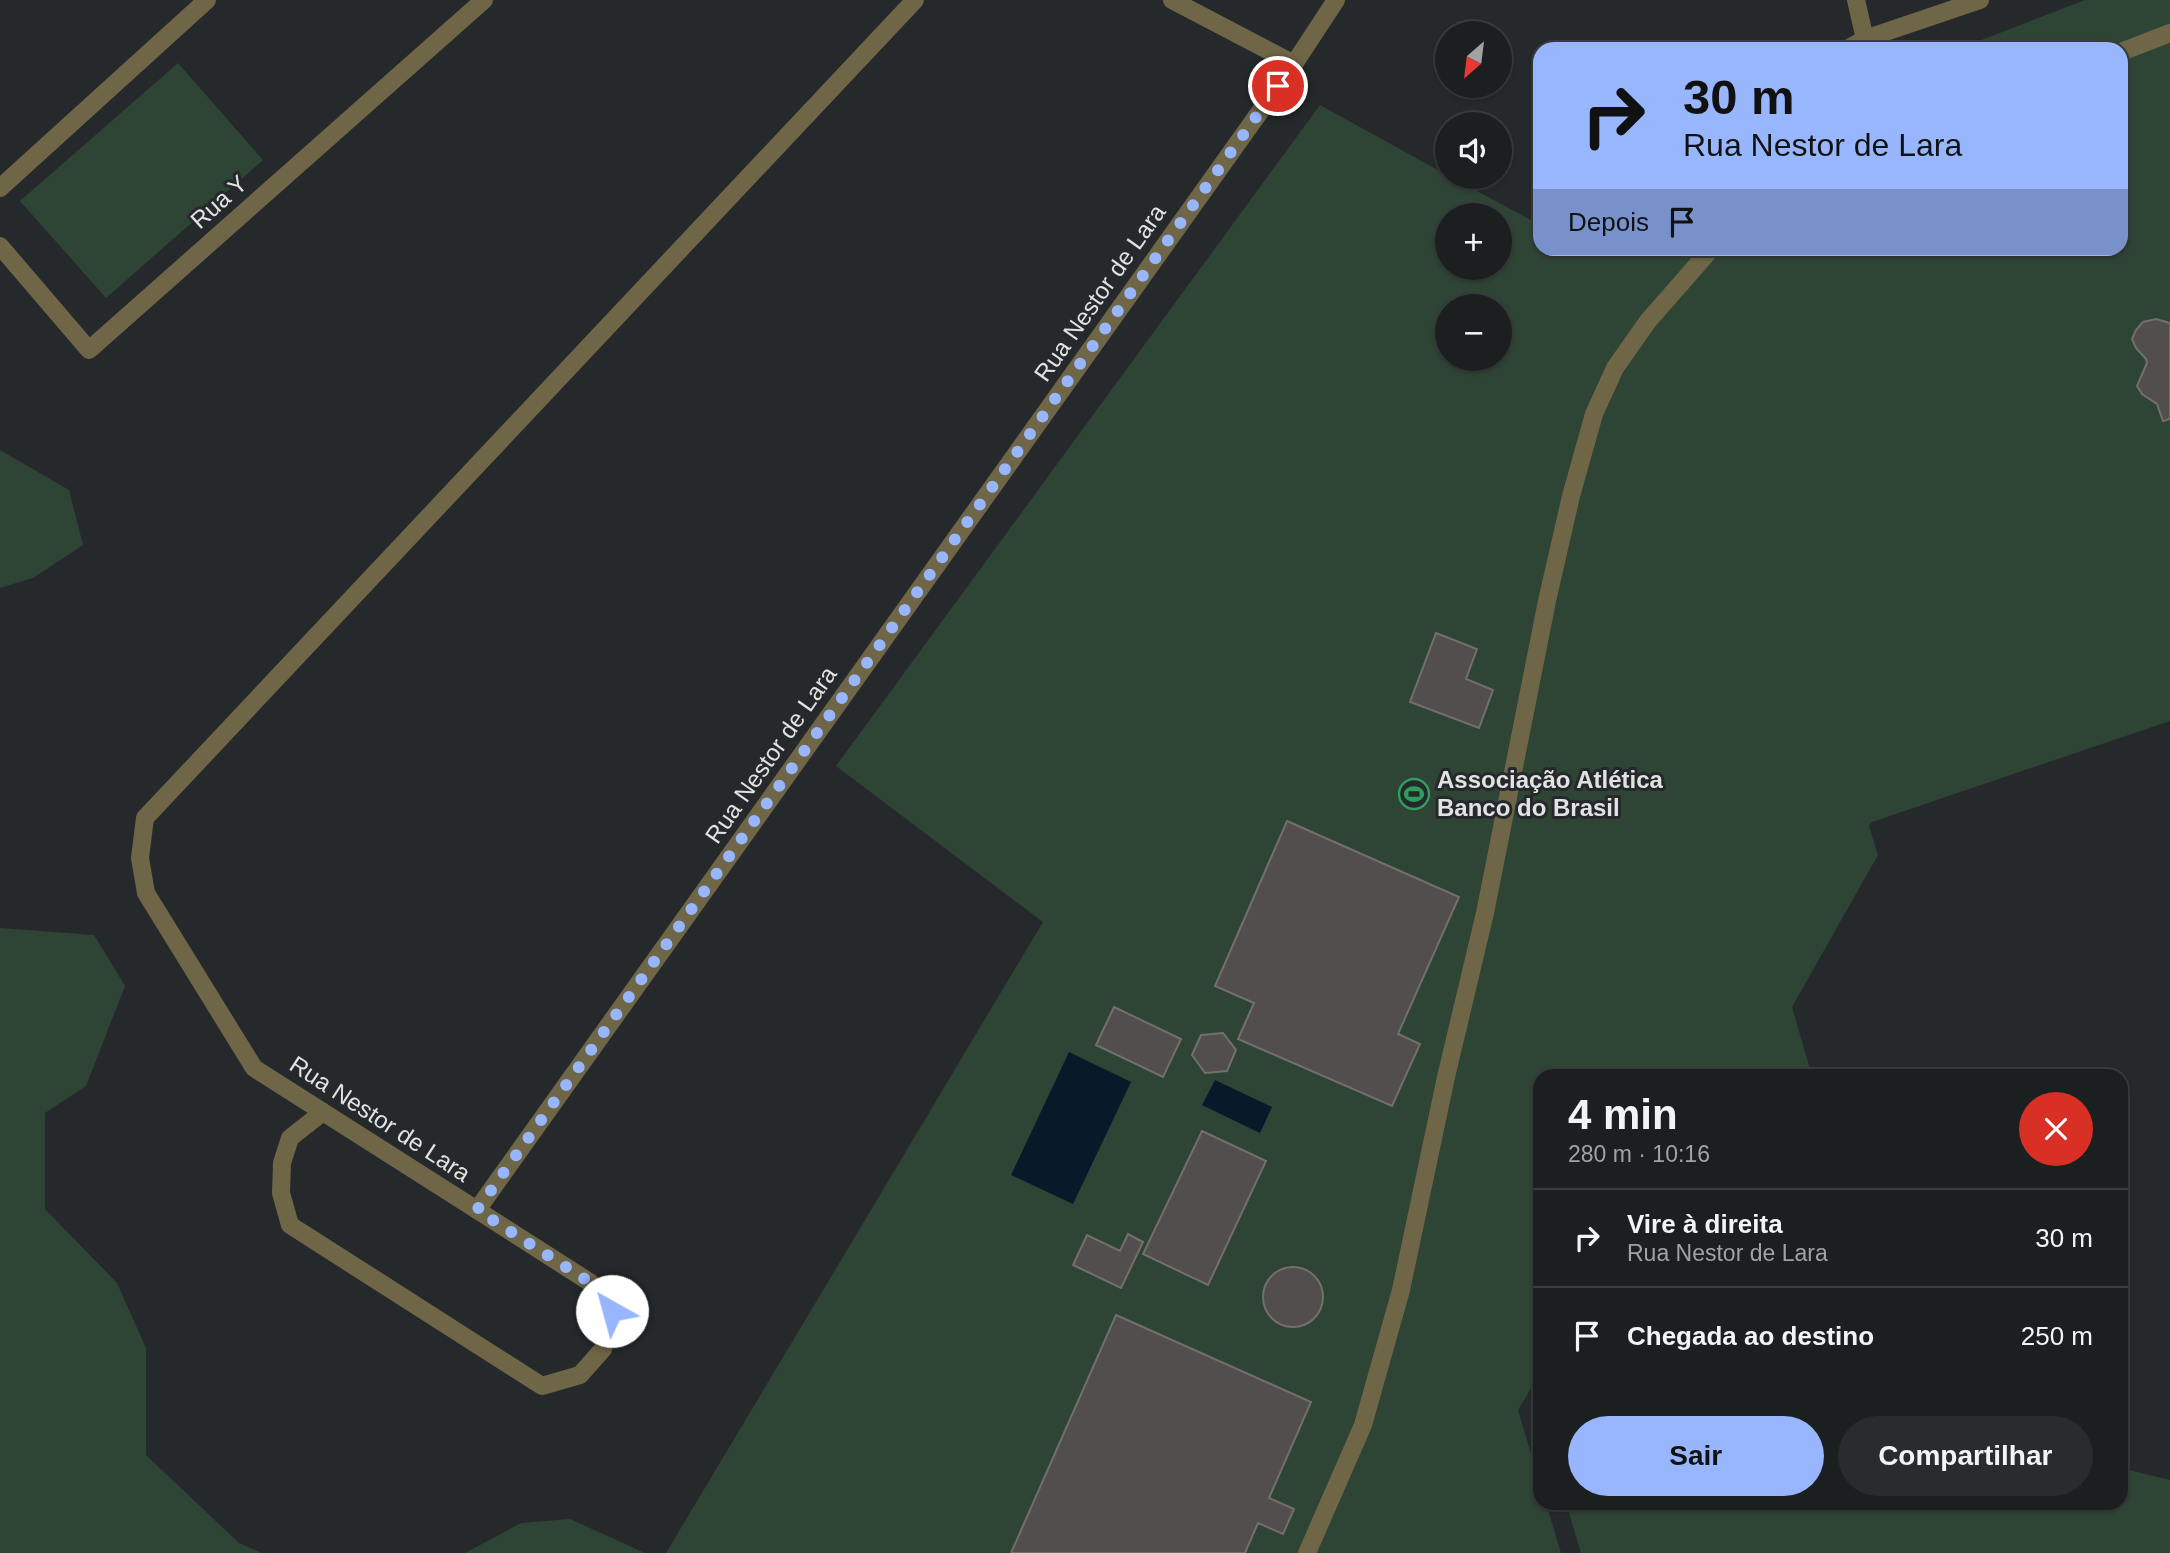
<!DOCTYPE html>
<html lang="pt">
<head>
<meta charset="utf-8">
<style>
  body { margin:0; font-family:Arial,sans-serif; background:#292c2d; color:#f1f3f6; height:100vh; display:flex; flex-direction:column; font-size:26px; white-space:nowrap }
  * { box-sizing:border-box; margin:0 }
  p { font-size:23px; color:#a0a2a5 }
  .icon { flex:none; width:38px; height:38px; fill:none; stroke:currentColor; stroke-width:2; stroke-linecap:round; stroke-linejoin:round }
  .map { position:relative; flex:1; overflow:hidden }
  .panel { position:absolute; left:1533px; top:1069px; width:595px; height:441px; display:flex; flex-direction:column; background:#1c1f20; border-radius:21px; box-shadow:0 2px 5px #0004,0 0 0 2px #3a3d3e }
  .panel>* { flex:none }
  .guide { position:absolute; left:1533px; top:42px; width:595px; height:214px; border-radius:21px; box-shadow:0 2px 5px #0004,0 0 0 2px #3a3d3e; background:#97b6fd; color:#111; overflow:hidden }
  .needle { width:46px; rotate:208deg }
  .tools { position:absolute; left:1435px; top:21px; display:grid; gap:14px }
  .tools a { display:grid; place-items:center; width:77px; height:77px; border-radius:50%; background:#1c1f20; box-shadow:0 2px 5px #0004,0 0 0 2px #3a3d3e; font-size:35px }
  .pin { position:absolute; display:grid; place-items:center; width:60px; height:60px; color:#fff; margin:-30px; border:4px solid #fff; border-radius:50%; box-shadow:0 2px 7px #0007 }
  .me { position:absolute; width:77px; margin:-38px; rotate:322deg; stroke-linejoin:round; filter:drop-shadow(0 0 5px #0008) }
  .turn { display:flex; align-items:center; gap:24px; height:147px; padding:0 35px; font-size:32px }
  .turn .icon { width:91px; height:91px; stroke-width:2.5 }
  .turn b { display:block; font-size:49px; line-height:60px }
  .then { display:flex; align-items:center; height:66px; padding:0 35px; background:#0003; gap:14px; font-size:26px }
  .round { display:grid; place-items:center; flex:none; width:74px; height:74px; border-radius:37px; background:#292c2d }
  .headline { display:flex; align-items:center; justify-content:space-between; height:119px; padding:0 35px }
  h1 { font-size:42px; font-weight:800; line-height:52px }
  .button { display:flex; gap:14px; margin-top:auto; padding:14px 35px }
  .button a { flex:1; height:80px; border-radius:42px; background:#97b6fd; color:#111; font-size:28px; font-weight:800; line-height:80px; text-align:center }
  .button a+a { background:#292c2d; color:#f1f3f6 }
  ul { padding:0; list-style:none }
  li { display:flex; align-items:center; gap:21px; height:98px; padding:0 35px; border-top:2px solid #3a3d3e }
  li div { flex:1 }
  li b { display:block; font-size:26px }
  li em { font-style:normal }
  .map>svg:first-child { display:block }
</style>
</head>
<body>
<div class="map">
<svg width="2170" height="1553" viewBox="0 0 2170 1553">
  <rect width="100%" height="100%" fill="#26292b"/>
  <!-- green -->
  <g fill="#2e4435" fill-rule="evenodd">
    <path d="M2085,0H2170V721L1872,822L1869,826L1878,855L1792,1007L1812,1076H1540V1414L1536,1380L1518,1410L1540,1484V1503H1546L1561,1553H666L1043,922L836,766L1320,105L1447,175V177H1451L1540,225V248H1583L1586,250L1589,248H2121V49H1958ZM1447,215H1500V268H1447ZM1447,306H1500V359H1447Z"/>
    <path d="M178,63L263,160L106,298L20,201Z"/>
    <path d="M0,450L69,490L83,545L33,578L0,588Z"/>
    <path d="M0,928L94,935L125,986L86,1086L45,1113V1209L117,1283L146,1348V1455L239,1543L262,1553H0Z"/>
    <path d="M2121,1468L2170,1480V1553H1581L1566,1503H2121Z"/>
    <path d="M570,1519L645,1553H465L521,1523Z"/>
  </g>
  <!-- water -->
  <g fill="#08192a">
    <path d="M1069,1052L1131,1082L1073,1204L1011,1175Z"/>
    <path d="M1215,1080L1272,1107L1260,1133L1202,1105Z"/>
  </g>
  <!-- building -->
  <g fill="#524e4d" stroke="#736f6e" stroke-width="2">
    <path d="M2156,319L2170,323V419L2163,421L2157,404L2142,394L2137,386L2147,363L2146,359L2136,348L2132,339L2136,330L2143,322Z"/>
    <path d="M1436,633L1477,649L1466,679L1493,690L1479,728L1410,702Z"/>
    <path d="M1287,821L1459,897L1398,1034L1420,1044L1392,1106L1238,1039L1254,1003L1215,986Z"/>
    <path d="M1114,1007L1181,1039L1163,1077L1096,1045Z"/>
    <path d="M1223,1033L1236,1050L1227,1071L1205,1073L1192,1055L1201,1035Z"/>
    <path d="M1202,1131L1266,1161L1208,1285L1143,1254Z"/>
    <path d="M1128,1234L1143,1242L1121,1288L1073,1265L1087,1235L1120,1251Z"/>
    <circle cx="1293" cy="1297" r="30"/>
    <path d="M1116,1315L1311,1402L1269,1498L1294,1509L1283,1534L1258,1523L1245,1553H1011Z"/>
  </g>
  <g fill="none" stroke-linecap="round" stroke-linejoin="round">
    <!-- service -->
    <g stroke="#6f6547" stroke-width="18">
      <path d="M2121,52L2170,33"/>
      <path d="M1307,1553L1363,1425L1401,1290L1446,1077L1485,913L1547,601L1571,496L1594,414L1615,368L1648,321L1712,248"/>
    </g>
    <!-- minor -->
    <g stroke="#6f6547" stroke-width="18">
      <path d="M915,0L145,818L140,858L146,893L254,1068L477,1210L1294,64L1336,0"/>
      <path d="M1172,0L1294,64"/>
      <path d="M1856,0L1865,39"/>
      <path d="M1847,49L1865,39L1980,0"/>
      <path d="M0,188L207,0"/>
      <path d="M0,246L89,350L484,0"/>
      <path d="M323,1112L290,1138L282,1163L281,1193L290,1225L542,1386L580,1375L603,1349L612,1311L591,1283L477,1210"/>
    </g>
  </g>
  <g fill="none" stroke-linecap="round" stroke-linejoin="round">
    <!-- route -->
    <path stroke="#97b6fd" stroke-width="12" stroke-dasharray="0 21.6" d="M612,1311L591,1283L477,1210L1278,86"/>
  </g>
  <!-- icons -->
  <defs>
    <g id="stadium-ring" transform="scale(1.575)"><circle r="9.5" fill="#26292b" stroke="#2e9e5b" stroke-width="1.5"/><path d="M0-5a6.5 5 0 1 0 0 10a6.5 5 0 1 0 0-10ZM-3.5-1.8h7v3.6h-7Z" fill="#2e9e5b"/></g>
  </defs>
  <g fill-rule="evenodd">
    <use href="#stadium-ring" x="1414" y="794"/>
  </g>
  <g text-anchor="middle" stroke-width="6" stroke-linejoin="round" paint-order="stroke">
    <!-- street labels -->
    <g font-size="24" fill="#e0e2e3" stroke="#26292b">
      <text transform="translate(219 202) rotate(-42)" y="8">Rua Y</text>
      <text transform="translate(1100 293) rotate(-55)" y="8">Rua Nestor de Lara</text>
      <text transform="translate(771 755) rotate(-55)" y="8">Rua Nestor de Lara</text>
      <text transform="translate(380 1119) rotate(33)" y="8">Rua Nestor de Lara</text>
    </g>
    <!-- poi labels -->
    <g font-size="24" font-weight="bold" fill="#e0e2e3" stroke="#26292b" text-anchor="start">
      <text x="1437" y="788">Associação Atlética<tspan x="1437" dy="28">Banco do Brasil</tspan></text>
    </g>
  </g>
</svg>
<div class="tools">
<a><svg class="needle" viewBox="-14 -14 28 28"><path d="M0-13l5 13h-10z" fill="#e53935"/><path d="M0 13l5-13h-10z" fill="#a0a2a5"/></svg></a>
<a><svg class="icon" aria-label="sound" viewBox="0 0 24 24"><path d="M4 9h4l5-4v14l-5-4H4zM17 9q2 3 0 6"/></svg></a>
<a>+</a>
<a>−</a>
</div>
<div class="pin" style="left:1278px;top:86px;background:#d93025"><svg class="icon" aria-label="arrive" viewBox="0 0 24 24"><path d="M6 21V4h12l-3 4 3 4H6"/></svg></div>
<svg class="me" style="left:612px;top:1311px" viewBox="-20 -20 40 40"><circle r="19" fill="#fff"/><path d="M0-13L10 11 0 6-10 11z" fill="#97b6fd"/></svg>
<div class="guide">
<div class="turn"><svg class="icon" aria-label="right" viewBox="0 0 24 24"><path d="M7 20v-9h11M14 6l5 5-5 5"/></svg><div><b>30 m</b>Rua Nestor de Lara</div></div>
<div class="then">Depois<svg class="icon" aria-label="arrive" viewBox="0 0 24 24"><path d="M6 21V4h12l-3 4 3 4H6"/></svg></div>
</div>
<section class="panel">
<div class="headline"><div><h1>4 min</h1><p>280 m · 10:16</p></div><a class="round" style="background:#d93025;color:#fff"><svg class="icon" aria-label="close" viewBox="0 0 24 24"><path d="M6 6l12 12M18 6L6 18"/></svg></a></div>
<ul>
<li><svg class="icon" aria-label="right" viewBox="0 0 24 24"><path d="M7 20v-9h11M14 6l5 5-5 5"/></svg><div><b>Vire à direita</b><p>Rua Nestor de Lara</p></div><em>30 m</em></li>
<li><svg class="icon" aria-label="arrive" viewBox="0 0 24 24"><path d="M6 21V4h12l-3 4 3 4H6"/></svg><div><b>Chegada ao destino</b></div><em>250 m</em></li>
</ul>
<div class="button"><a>Sair</a><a>Compartilhar</a></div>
</section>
</div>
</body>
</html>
